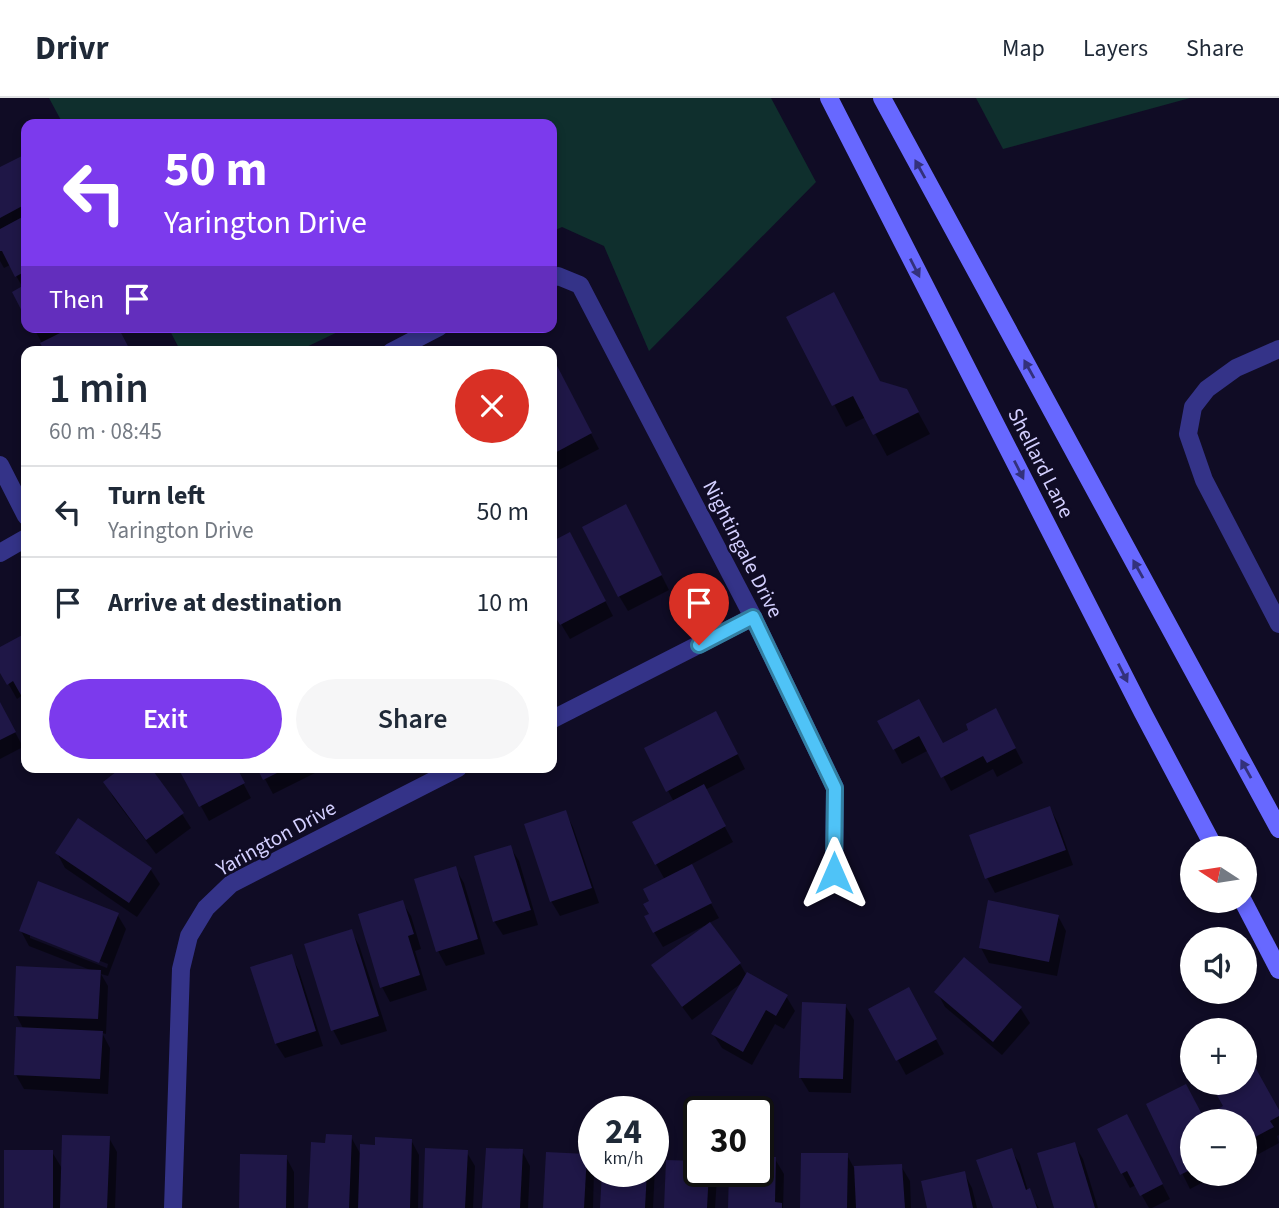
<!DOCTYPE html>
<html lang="en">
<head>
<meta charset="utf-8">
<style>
  body { margin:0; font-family:"Source Sans 3",sans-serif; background:#f6f6f7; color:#1f2937; height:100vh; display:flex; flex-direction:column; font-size:26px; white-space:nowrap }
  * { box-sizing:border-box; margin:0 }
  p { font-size:23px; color:#747a83 }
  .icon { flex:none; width:38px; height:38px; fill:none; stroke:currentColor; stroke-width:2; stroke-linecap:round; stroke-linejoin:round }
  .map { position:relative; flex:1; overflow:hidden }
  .details { position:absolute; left:21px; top:248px; width:536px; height:427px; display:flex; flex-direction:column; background:#fff; border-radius:14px; box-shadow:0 4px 10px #0003 }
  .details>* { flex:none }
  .top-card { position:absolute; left:21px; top:21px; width:536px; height:214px; border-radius:14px; box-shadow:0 4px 10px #0003; background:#7c3aed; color:#fff; overflow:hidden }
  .needle { width:46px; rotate:282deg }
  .controls { position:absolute; left:1180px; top:738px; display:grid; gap:14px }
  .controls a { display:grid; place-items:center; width:77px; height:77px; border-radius:50%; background:#fff; box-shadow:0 4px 10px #0003; font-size:35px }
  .speed { position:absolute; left:578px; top:998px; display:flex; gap:14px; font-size:35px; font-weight:700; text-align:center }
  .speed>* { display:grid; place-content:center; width:91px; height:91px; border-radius:50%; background:#fff; box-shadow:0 4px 10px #0003; line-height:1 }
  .speed small { font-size:18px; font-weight:400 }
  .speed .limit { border:4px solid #111; border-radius:10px; background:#fff; color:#111 }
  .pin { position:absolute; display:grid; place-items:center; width:60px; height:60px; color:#fff; margin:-72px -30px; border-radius:50% 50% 50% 0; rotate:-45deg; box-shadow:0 0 7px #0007 }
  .pin .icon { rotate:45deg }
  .me { position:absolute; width:77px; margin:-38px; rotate:0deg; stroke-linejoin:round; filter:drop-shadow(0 0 5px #0008) }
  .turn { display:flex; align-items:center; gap:24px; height:147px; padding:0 28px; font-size:32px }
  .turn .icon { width:91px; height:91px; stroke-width:2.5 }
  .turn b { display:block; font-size:49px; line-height:60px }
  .then { display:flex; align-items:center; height:66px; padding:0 28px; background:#0003; gap:14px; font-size:26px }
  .round { display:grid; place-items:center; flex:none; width:74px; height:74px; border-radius:37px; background:#f6f6f7 }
  .headline { display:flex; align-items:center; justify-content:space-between; height:119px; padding:0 28px }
  h1 { font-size:42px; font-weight:600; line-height:52px }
  .button { display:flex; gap:14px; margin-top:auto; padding:14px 28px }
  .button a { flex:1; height:80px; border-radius:42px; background:#7c3aed; color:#fff; font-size:28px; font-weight:600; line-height:80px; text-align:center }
  .button a+a { background:#f6f6f7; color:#1f2937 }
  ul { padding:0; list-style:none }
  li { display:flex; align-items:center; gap:21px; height:91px; padding:0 28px; border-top:2px solid #e0e1e3 }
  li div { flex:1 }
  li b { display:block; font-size:26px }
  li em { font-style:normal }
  header { display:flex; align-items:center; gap:42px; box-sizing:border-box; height:98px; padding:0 35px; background:#fff; border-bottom:2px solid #e0e1e3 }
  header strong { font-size:33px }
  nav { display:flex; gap:38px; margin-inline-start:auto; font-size:24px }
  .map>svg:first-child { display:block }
</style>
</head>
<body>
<header>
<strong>Drivr</strong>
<nav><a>Map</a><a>Layers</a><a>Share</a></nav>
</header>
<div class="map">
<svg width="1279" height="1110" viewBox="0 0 1279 1110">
  <rect width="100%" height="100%" fill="#100c25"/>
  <!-- green -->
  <g fill="#0f2f2d">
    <path d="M49,0H771L816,84L649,253L604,148L562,129L551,134V26H63Z"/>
    <path d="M976,0H1190L1003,51Z"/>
    <path d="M168,229H348L296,254H181Z"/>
  </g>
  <!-- shadow -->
  <g fill="#0007" fill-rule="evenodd">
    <path d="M23,59L26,65V217L14,195L23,190L10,167L4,170L0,163V71Z"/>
    <path d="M789,220L881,285L906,292L930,336L887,358L866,319L846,329Z"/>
    <path d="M33,229H117L47,254Z"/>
    <path d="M551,266L562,279L599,351L559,372L551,358Z"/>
    <path d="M634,423L669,492L628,513L619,498Z"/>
    <path d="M578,450L613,518L570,541L561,526Z"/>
    <path d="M26,537V603L23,597L17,601L0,571V551Z"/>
    <path d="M919,603L943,648L1003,627L1023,665L997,679L993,671L951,693L929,652L902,666L894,651Z"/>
    <path d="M0,606L23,649L0,661Z"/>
    <path d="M724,629L745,671L705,692L733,744L690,767L719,820L709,825L740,866L747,878L786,898L795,913L784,931L775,926L752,967L722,950L713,936L743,884L692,922L662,882L654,868L705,829L704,828L663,849L654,834L651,817L652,804L665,782L656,766L674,704L668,693Z"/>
    <path d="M180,670H235L251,700L209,723Z"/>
    <path d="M259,670H312L315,675L273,696Z"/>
    <path d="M105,684L182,716L191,730L156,756L113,699Z"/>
    <path d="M1050,710L1058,725L1073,767L995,795L987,780Z"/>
    <path d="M565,714L573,729L599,805L560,818L551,803Z"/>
    <path d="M79,723L151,772L160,786L137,819L65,770L57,755Z"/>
    <path d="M510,749L519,763L538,827L503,837L494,823Z"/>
    <path d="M455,770L464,785L485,856L446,868L438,853Z"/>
    <path d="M402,804L411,818L421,851L415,853L427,892L390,904L382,889Z"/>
    <path d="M117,816L126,831L108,878L101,876L108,888L106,936L102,935L110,950L108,996L24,991L16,977L24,932L16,917L93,873L29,848L21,833ZM30,836L108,866L107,870L30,840Z"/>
    <path d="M1058,818L1066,833L1057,878L989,865L981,850Z"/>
    <path d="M351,833L359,847L387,933L341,947L333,932L306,847Z"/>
    <path d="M291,858L299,873L323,948L285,960L276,946L252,870Z"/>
    <path d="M964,862L1021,911L1030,925L1002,957L945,909L937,894Z"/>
    <path d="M916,905L944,956L906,977L870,911Z"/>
    <path d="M845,907L854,922L851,995L809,994L800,979Z"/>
    <path d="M1148,1007L1192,1024V1076H1219L1190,1091Z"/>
    <path d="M1279,1015V1037L1277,1038L1279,1045L1246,1063L1244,1059V1024Z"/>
    <path d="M1134,1032L1170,1101L1152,1110H1149L1136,1087L1130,1090L1122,1075Z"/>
    <path d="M351,1039L361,1057L376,1049L411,1042L419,1057L418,1110H310L327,1047Z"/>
    <path d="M109,1040L117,1054L115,1110H5L52,1054L63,1072Z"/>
    <path d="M1074,1046L1083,1061L1098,1110H1056Z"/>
    <path d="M1011,1052L1020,1066L1028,1093L1039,1110H995Z"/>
    <path d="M466,1053L475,1068L473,1110H425Z"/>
    <path d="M522,1053L530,1068L528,1110H484Z"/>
    <path d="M586,1057L594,1073L593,1110H545Z"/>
    <path d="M847,1057L854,1070L901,1068L910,1083L911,1110H802Z"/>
    <path d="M286,1059L294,1074V1110H241Z"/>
    <path d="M758,1060L775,1061L784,1076L783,1110H729L731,1073H758Z"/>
    <path d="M667,1064L698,1065V1073H712L717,1080L715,1110H666Z"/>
    <path d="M653,1066L655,1070L653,1110H602L603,1073H653Z"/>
    <path d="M964,1075L972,1090L977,1110H928Z"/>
  </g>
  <!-- building -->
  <g fill="#1f1747">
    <path d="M24,57L26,61V106L0,120V69Z"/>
    <path d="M26,117V173L15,179L2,153H0V131Z"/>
    <path d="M26,186V221L12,194Z"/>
    <path d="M834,194L880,283L907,291L919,314L873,337L853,298L832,308L786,219Z"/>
    <path d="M72,229H118L131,254H45L40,245Z"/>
    <path d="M554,262L592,335L551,357V264Z"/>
    <path d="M626,406L662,477L618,499L582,429Z"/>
    <path d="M570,434L606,503L560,527L551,511V444Z"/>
    <path d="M26,535V606L13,583L7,587L0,575V549Z"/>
    <path d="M919,601L943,645L968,632L966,626L996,610L1016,650L987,665L983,658L941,680L919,638L893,652L877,623Z"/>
    <path d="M0,604L16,634L0,642Z"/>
    <path d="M716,613L738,656L666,694L644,650Z"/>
    <path d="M121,670H151L184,715L146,742L103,684Z"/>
    <path d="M178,670H237L245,685L199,709Z"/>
    <path d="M257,670H287L263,682Z"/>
    <path d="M704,686L726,728L655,767L632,724Z"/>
    <path d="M1050,708L1066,752L985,781L969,737Z"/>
    <path d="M566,712L592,790L550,804L524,726Z"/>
    <path d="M78,720L152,770L129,805L55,755Z"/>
    <path d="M511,747L531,812L493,824L474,758Z"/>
    <path d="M692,766L712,805L653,835L644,818L649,816L643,806L649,803L643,791Z"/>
    <path d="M456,768L478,841L436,854L414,781Z"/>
    <path d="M38,783L119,815L99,865L19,833Z"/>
    <path d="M403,802L414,836L408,838L420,877L380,890L358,816Z"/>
    <path d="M988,802L1059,817L1049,864L979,850Z"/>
    <path d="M710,824L741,865L682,909L651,867Z"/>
    <path d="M352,831L379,918L331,933L304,846Z"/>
    <path d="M292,856L316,933L275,946L250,869Z"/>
    <path d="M964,859L1022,909L993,944L934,894Z"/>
    <path d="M16,868L101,872L98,921L14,918Z"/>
    <path d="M747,874L788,897L776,918L766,912L743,954L711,936Z"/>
    <path d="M909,889L937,941L896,963L868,911Z"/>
    <path d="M802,904L846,906L843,981L799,980Z"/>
    <path d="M16,929L103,933L100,981L14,977Z"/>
    <path d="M1244,949L1279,1012V1018L1270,1023L1274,1029L1244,1045V1024H1222L1216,1012L1223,1008L1210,985H1244Z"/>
    <path d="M1186,986L1206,1024H1192V1071L1180,1077L1146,1006Z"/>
    <path d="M1127,1016L1163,1086L1140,1098L1127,1073L1121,1076L1097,1031Z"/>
    <path d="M326,1036L352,1037L349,1110H308L311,1044L325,1045Z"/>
    <path d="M62,1037L110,1038L107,1110H60Z"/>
    <path d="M375,1039L412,1041L410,1110H358L360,1046L375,1047Z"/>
    <path d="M1075,1044L1095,1110H1054L1037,1055Z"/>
    <path d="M425,1050L468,1052L465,1110H423Z"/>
    <path d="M486,1050L523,1051L520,1110H482Z"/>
    <path d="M1012,1050L1026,1092L1030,1090L1037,1110H993L976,1062Z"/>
    <rect x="4" y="1052" width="49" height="58"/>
    <path d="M546,1054L587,1056L584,1110H543Z"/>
    <path d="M801,1055H848L847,1110H800Z"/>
    <path d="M240,1056L287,1057L286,1110H239Z"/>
    <path d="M758,1059H776L775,1104L782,1105V1110H728L729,1073H758Z"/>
    <path d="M666,1062L698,1063V1073H709L707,1110H664Z"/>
    <path d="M902,1066L905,1110H856L854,1068Z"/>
    <path d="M602,1073H647L645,1110H600Z"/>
    <path d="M965,1073L973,1110H927L921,1083Z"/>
  </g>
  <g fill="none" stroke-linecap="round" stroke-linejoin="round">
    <!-- minor -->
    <g stroke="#343388" stroke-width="18">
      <path d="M551,180L558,178L580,187L753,519L835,690L834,775"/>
      <path d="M1279,251L1236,270L1207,291L1193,309L1188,336L1204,382L1279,526"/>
      <path d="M391,254L439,229"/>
      <path d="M0,367L26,418"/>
      <path d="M0,455L26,440"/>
      <path d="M551,622L753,519"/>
      <path d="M173,1110L181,871L189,838L206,810L231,786L458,670"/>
    </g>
    <!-- secondary -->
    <g stroke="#6768ff" stroke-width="18">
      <path d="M829,0L1143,615L1215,751"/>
      <path d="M882,0L1279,731"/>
      <path d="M1243,803L1279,872"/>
    </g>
  </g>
  <!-- one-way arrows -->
  <defs><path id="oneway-solid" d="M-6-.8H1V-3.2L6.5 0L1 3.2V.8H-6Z" transform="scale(1.75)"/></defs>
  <g fill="#33317c">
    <use href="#oneway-solid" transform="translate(920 71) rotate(-119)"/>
    <use href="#oneway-solid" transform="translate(915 170) rotate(63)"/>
    <use href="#oneway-solid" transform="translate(1029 271) rotate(-119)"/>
    <use href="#oneway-solid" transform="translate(1019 372) rotate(63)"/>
    <use href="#oneway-solid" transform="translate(1138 471) rotate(-119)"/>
    <use href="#oneway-solid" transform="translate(1123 575) rotate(63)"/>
    <use href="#oneway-solid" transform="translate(1246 671) rotate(-119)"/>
  </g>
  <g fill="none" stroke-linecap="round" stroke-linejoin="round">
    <!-- route casing -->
    <g stroke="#337fa1" stroke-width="18">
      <path id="route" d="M699,547L753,519L835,690L834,775"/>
    </g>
    <!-- route -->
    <use href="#route" stroke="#4fc3f7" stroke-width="12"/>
  </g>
  <g text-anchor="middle" stroke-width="5" stroke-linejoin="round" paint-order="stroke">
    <!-- street labels -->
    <g font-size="21" fill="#d4d0ff" stroke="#100c25">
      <text transform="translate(1041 365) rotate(63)" y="7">Shellard Lane</text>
      <text transform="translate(743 451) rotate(63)" y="7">Nightingale Drive</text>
      <text transform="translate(276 740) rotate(-29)" y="7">Yarington Drive</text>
    </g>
  </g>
</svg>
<div class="controls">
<a><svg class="needle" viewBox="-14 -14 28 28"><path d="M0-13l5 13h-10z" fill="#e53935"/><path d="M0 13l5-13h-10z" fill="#747a83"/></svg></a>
<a><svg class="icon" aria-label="sound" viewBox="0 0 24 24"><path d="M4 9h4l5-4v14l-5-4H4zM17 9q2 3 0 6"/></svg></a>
<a>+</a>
<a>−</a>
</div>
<div class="speed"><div>24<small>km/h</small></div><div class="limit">30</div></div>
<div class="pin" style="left:699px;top:547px;background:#d93025"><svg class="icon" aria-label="arrive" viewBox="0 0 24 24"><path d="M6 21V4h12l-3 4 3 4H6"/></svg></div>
<svg class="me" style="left:834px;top:775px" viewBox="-20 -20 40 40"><path d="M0-17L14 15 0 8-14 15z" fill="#4fc3f7" stroke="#fff" stroke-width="4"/></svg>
<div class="top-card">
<div class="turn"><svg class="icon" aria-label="left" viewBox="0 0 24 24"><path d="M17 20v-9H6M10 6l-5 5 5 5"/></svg><div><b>50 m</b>Yarington Drive</div></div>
<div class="then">Then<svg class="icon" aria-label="arrive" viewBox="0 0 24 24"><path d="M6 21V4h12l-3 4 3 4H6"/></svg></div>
</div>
<section class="details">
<div class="headline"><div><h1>1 min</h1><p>60 m · 08:45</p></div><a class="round" style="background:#d93025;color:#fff"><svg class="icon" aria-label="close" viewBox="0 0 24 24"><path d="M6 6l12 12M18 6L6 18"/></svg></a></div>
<ul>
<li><svg class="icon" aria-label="left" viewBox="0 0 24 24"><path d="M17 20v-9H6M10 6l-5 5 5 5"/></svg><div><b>Turn left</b><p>Yarington Drive</p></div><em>50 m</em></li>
<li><svg class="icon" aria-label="arrive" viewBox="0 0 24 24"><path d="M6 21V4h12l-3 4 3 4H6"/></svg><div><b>Arrive at destination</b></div><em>10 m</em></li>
</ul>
<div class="button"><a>Exit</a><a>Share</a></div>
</section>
</div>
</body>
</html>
